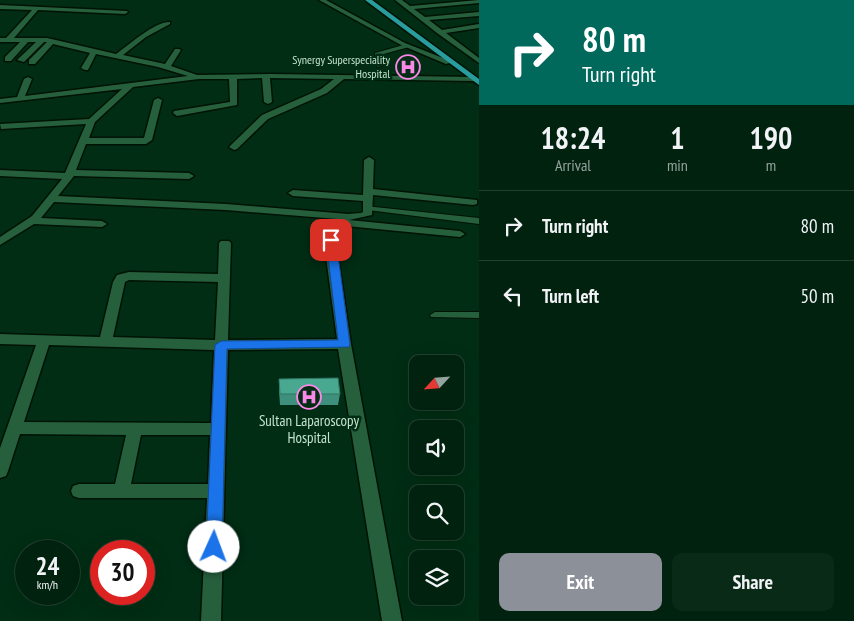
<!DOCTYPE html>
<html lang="en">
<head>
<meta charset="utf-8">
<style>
  body { margin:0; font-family:"PT Sans Narrow",sans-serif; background:#0a2a18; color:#f1f3f6; height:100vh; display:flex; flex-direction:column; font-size:19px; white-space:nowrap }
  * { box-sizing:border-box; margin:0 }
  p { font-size:16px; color:#95a49e }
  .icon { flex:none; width:28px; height:28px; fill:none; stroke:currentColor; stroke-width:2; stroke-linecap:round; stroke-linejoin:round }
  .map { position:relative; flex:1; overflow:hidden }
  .sheet { display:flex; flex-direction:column; background:#00220f; width:375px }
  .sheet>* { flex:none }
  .guide { background:#00695c; color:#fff; overflow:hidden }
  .needle { width:32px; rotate:244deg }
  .tools { position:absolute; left:409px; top:355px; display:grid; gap:10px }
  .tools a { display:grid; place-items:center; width:55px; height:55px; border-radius:10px; background:#00220f; box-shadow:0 5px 20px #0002,0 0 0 1px #223f2f; font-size:25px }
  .speed { position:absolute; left:15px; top:540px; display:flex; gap:10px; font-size:25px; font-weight:700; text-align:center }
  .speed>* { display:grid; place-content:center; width:65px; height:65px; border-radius:50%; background:#00220f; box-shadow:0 5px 20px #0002,0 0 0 1px #223f2f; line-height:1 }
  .speed small { font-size:12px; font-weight:400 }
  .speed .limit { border:8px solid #d22; background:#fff; color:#111 }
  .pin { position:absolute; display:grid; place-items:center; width:42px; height:42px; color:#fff; margin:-21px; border-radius:10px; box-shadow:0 2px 8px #0006 }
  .me { position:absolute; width:55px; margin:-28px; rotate:2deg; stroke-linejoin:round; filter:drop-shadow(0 0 4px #0008) }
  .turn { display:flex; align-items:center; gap:18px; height:105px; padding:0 20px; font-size:22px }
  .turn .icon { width:65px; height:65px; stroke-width:2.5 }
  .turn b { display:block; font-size:35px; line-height:42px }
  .eta { display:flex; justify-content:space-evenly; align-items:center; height:85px; text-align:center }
  .eta b { font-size:30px; font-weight:600; line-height:35px }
  .primary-button { display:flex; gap:10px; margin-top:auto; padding:10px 20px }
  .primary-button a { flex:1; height:58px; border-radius:10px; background:#8c9099; color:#fff; font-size:20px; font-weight:600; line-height:58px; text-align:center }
  .primary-button a+a { background:#0a2a18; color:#f1f3f6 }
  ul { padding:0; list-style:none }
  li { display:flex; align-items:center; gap:15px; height:70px; padding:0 20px; border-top:1px solid #223f2f }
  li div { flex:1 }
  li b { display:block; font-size:19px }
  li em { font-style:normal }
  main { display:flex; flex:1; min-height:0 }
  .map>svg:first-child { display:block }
</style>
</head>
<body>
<main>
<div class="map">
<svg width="479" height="621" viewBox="0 0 479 621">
  <rect width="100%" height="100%" fill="#002d14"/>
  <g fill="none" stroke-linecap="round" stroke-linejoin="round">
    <!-- lane casing -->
    <g stroke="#001304" stroke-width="2">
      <g id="lane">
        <path d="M407,44L409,45V47L380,55L382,66L377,67L375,53Z"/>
        <path d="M365,206L479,218V224L368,210L364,208Z"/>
        <path d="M435,312H479V318L431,317L430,315Z"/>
      </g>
    </g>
    <!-- street casing -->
    <g stroke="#001304" stroke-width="3">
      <g id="street">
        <path d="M395,0H402L410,6L479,0V3L414,9L425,17L479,12V16L429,20L442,30L479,24V28L446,33L479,58V63L437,33Z"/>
        <path d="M0,5L127,11L128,12L125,14L38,10L14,38H47L116,54C129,45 155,21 170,22V24L146,37L123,55L165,64L175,49H179L181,50L171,66L197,75L271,74L474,77L478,79L474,81L344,79L327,93L268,119L237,149L234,150L229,147L231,145L262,115L321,89L334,79L270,78L272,102L268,104L264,102L262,78L237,79V105L177,116L173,113L174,111L230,102L229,79H199L133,87L95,122L89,138H144L154,100L158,98L162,100L152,140L146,144H86L76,170L189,173L194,176L189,179L74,176L58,196L226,204L348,214L361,213L363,212V201L293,196L288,193L293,190L363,195L364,160L369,157L374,160L373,189L477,200V204L473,205L373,195L372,215L349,220L460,231L465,234L460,237L346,226L344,234L336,243L351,344L402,621H382L338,349L228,350L221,621H201L207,498H79L73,496L71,491L73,486L79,484H115L126,435L20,434L8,471L6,476L0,478V448L36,345L0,344V334L100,337L113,282L117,275L129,272L218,274L219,243L221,241H229L231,243L228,340L337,339L324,242L334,233L337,219L226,210L54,202L41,218L102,221L107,224L102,227L34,224L0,245V237L32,216L62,179L0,176V170L65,173L86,124L1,129L0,124L89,119L122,89L0,103V99L17,97L24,79L28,77L32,79L25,96L188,76L158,67L96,54L88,70H85L81,68L90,53L53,44L35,64H29V60L47,42H44L24,62L17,60L36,42H28L11,61H5V57L20,42H0V38H6L32,10L0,9ZM129,280L218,282L215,340L113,337L125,282ZM49,345L214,350L211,423L24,422ZM141,435H210L208,484H131Z"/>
      </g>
    </g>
    <!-- secondary casing -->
    <g stroke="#001304" stroke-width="3">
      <path id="secondary" d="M319,0H326L405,43L453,62L446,64L401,45Z"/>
    </g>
    <!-- primary casing -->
    <g stroke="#001304" stroke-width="3">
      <path id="primary" d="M365,0H372L479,79V85Z"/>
    </g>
    <!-- lane -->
    <use href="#lane" fill="#255f3c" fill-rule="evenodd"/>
    <!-- street -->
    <use href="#street" fill="#255f3c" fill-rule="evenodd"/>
    <!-- secondary -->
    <use href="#secondary" fill="#255f3c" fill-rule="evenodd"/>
    <!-- primary -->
    <use href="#primary" fill="#299c9e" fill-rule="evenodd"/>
  </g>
  <!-- wall -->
  <path fill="#3e907c" d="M279,379L340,394L338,405H280L279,390Z"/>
  <!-- building -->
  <path fill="#48a890" stroke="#327665" d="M338,378L340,394H280L279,379Z"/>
  <!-- route -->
  <path fill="#1a73e8" stroke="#114b97" d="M331,237L336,240L350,344L349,347L227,349L222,547L220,552L214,554L209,552L206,547L215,345L221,341L338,340L326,240Z"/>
  <!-- icons -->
  <defs>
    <g id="hospital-ring" transform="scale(1.25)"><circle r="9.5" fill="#002d14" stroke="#fb87e6" stroke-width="1.5"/><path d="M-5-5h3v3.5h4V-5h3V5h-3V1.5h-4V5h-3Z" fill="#fb87e6"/></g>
  </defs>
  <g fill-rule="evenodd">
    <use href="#hospital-ring" x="408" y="67"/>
    <use href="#hospital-ring" x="309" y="397"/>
  </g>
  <g text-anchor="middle" stroke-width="5" stroke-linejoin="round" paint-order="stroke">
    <!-- far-poi labels -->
    <g font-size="12" fill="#c4e2cc" stroke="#002d14" text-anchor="end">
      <text x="390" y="64">Synergy Superspeciality<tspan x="390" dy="14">Hospital</tspan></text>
    </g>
    <!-- poi labels -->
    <g font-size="15" fill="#c4e2cc" stroke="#002d14">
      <text x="309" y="426">Sultan Laparoscopy<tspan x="309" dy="17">Hospital</tspan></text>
    </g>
  </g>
</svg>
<div class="tools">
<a><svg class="needle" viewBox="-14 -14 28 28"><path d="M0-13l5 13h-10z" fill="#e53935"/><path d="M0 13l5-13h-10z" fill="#95a49e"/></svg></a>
<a><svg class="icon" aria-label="sound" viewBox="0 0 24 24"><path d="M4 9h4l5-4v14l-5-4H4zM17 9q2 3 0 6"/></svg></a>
<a><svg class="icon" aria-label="search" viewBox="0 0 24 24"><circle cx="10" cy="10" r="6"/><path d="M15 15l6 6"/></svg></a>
<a><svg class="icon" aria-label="layers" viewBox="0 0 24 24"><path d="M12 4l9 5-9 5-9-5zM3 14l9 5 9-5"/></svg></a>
</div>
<div class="speed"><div>24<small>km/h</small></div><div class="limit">30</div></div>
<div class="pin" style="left:331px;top:240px;background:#d93025"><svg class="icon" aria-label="arrive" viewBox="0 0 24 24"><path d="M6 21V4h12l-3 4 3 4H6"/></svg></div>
<svg class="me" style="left:214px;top:547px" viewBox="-20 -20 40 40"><circle r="19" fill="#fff"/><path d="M0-13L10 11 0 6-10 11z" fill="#1a73e8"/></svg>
</div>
<section class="sheet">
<div class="guide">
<div class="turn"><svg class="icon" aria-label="right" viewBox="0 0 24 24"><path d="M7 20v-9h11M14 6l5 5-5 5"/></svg><div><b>80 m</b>Turn right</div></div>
</div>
<div class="eta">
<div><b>18:24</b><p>Arrival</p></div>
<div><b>1</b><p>min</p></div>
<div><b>190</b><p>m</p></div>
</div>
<ul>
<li><svg class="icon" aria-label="right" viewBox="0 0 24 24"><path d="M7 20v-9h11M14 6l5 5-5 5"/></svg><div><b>Turn right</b></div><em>80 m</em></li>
<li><svg class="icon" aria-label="left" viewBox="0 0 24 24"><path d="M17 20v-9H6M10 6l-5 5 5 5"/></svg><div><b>Turn left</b></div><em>50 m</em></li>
</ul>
<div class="primary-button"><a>Exit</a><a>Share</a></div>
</section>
</main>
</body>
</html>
